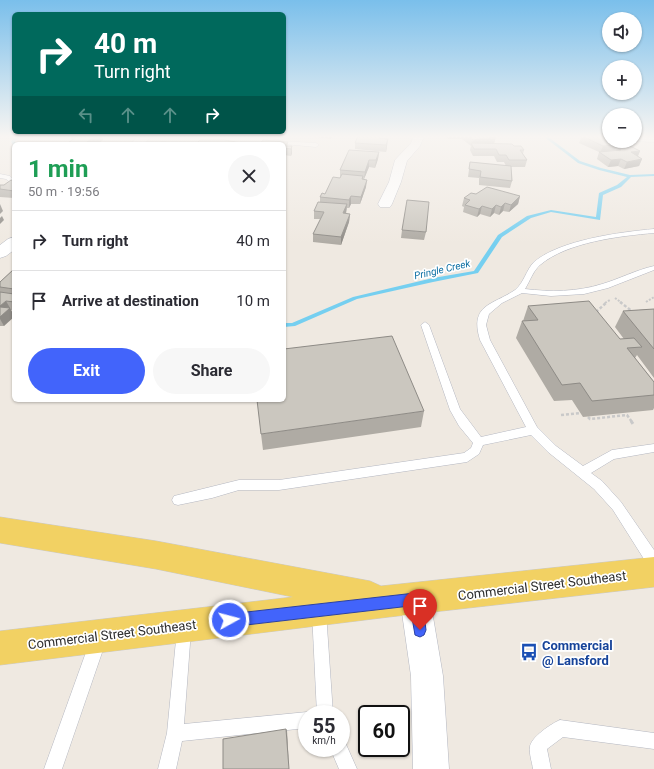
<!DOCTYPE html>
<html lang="en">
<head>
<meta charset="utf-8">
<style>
  body { margin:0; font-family:Roboto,sans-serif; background:#f7f7f7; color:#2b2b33; height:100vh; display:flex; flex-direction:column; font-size:15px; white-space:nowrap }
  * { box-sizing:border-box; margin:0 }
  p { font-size:13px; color:#7c7c81 }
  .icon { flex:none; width:22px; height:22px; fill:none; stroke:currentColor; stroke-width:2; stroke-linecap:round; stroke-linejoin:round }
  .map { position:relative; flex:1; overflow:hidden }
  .panel { position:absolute; left:12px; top:142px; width:274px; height:260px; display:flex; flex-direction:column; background:#fff; border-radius:6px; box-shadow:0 1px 3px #0004 }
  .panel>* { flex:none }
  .top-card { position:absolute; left:12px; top:12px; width:274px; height:122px; border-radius:6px; box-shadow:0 1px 3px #0004; background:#00695c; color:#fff; overflow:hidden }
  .buttons { position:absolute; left:602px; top:12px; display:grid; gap:8px }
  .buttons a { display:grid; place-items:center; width:40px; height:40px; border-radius:50%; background:#fff; box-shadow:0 1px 3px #0004; font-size:20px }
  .speed { position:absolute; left:298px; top:705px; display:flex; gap:8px; font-size:20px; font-weight:700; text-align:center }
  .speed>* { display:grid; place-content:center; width:52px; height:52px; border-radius:50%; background:#fff; box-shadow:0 1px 3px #0004; line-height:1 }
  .speed small { font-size:10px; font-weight:400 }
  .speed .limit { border:2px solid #111; border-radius:6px; background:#fff; color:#111 }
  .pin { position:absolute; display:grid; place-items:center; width:34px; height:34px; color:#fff; margin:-41px -17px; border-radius:50% 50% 50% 0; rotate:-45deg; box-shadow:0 0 4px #0007 }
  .pin .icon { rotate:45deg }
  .me { position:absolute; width:44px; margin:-22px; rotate:83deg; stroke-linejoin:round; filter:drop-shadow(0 0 3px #0008) }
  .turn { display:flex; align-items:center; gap:14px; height:84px; padding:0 16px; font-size:18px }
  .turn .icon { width:52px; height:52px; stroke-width:2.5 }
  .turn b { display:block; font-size:28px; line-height:34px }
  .lanes { display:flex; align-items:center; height:38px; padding:0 16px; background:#0003; justify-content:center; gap:20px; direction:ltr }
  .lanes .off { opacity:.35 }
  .round { display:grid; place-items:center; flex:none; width:42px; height:42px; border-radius:21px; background:#f7f7f7 }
  .headline { display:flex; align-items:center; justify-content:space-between; height:68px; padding:0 16px }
  h1 { font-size:24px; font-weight:700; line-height:30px; color:#1e9e55 }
  .button { display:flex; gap:8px; margin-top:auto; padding:8px 16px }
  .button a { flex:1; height:46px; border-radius:24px; background:#4264fb; color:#fff; font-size:16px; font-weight:700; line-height:46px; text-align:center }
  .button a+a { background:#f7f7f7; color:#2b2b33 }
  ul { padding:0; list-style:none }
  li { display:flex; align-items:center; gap:12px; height:60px; padding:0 16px; border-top:1px solid #e1e1e2 }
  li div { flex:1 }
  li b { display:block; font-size:15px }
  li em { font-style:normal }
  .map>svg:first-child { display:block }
</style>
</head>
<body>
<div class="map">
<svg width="654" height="769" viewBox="0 0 654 769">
  <rect width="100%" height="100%" fill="#efe9e1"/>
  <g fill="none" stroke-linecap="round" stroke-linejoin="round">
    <!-- stream -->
    <g fill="#75cff0" fill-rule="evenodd">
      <path d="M17,136H22L15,141L16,144L13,145L11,141Z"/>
      <path d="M543,136H547L580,161L601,168L630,175L654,174V176L631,177L621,187L603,195L600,220L551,212L531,218L502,237L478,273L433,282L357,299L295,326L284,327V323H292L353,297L433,278L474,271L498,235L527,216L551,210L596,217L599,193L617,185L627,177L599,170L578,163Z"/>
    </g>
    <!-- service casing -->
    <g stroke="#b4b7c1" stroke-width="1">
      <g id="service">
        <path d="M263,136H278L284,138L281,140Z"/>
        <path d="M279,141L316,143L319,145L316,147L284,144H237L240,142Z"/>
        <path d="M136,142H220L223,144H133Z"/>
        <path d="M0,174L10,176L14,180V185L6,179L0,178Z"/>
        <path d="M654,229V233C620,236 567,242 540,265C533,271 530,281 525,289C550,292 577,292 602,284C619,279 636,270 654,266V270L608,288L584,294L551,296L522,293L502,303L489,314L486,325L490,340L537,427L556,446L583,466L612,450L654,444V452L614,459L591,473L602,481L621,502L654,550V568L649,567L613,510L594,489L548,452L531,435L483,445L479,454L467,462L279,490H239L212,498L178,505L174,504L172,500L174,496L239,480H279L464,453L471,448L473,443L459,426L450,410L421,325L425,322L429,325L460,409L481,437L526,427L480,340C469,304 493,305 515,290C524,283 526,270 534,262C560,240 620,232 654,229Z"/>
        <path d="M319,605L324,607L326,612L333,714H317L312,612L314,607Z"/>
        <path d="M184,623L189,625L191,630L184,724L307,712L312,714H307V728L182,741L176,769H158L167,733L177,630L179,625Z"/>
        <path d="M98,633L103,636L106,641L62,769H44L90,641L93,636Z"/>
        <path d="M560,720L654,733V749L563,737L547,749L551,769H533C532,762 529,754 530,747C530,738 552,723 560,720Z"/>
        <path d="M341,740L345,742L357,769H339L330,748H341Z"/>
      </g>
    </g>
    <!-- minor casing -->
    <g stroke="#b4b7c1" stroke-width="1">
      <g id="minor">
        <path d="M414,136H424L420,146L407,161L401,182L392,204L390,207H380L378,204L389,182L395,160L411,143Z"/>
        <path d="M635,136H654V142L631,141H635Z"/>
        <path d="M415,584L426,588L430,599L443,676L449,769H413L411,676L400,599L404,588Z"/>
      </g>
    </g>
    <!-- tertiary casing -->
    <g stroke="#b4b7c1" stroke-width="1">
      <g id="tertiary">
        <path d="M139,136H152L143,144H130Z"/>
        <path d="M14,237V250L6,256L0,258V245L8,239Z"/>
      </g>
    </g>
    <!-- primary casing -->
    <g stroke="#c9c9c9" stroke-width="1">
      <path id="primary" d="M0,517L156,541L370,581L381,586L654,557V587L389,617L0,665V631L293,597L156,569L0,543Z"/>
    </g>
    <!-- path-far2 -->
    <g stroke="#c9c9c9" stroke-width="2" stroke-dasharray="2 1.5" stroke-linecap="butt">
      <path d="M615,298L622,303"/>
      <path d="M646,302L654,297"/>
      <path d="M605,303L610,300"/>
    </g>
    <!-- path-far1 -->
    <g stroke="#c9c9c9" stroke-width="2.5" stroke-dasharray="3 2" stroke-linecap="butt">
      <path d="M620,302L633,312"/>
      <path d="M596,312L607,302"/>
      <path d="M561,415L581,413"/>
      <path d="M588,417L590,419L627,415L632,422"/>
    </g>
    <!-- path -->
    <path stroke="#c9c9c9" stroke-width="3" stroke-dasharray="3.5 2.5" stroke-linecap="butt" d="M631,421L633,424"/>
    <!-- service -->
    <use href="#service" fill="#fff" fill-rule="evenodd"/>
    <!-- minor -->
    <use href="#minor" fill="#fff" fill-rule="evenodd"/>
    <!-- tertiary -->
    <use href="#tertiary" fill="#fff" fill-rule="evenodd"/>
    <!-- primary -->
    <use href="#primary" fill="#f2d163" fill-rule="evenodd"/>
  </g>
  <!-- wall -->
  <g fill="#afaba4">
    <path d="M72,136H102L103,140L97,144H68V143L72,140L70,137Z"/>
    <path d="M311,136H333L331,139L311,137Z"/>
    <path d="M358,136H381V138L388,139L387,146L386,152L355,149V143Z"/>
    <path d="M445,136H495L494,143L514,146L524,150L523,154L527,160L525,167H511L512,181L510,188L479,185V178L468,177L470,162L506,166L504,162H497L494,156H473L470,150L471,146L462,139H448Z"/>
    <path d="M582,136H609L622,144L621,147L640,151L638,156L642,159L639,166L624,169L618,166L608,167L597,159L599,152L579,143Z"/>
    <path d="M288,142V146H292V153L291,156L284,155V144Z"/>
    <path d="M379,152L378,159L375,168L369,167L364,179L366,187L360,204H351L349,208H347L346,214H350L349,222L341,245L313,242V234L320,219H314V211L320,202V197L325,194L340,178L341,177H340V170Z"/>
    <path d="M14,181V198L0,197V185H4Z"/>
    <path d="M476,194L520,196L518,204L509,212L503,211L499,215L494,213L490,217L480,214L477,217L463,212L464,207L462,206L464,198Z"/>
    <path d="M402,230L426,232L424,240L401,238Z"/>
    <path d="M14,269V310H11L4,326H0V282Z"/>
    <path d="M528,306L620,339H624L615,327L623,311L654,309V378L637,355L635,358L654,382V408L653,410L583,417L572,400L554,401L516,338L522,321H523Z"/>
    <path d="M424,411L421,427L263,450L261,434Z"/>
  </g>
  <!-- shaded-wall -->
  <g fill="#8e8b86">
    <path d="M96,136H102L103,140L97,144H84Z"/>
    <path d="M496,137L494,144L472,145L473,140Z"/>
    <path d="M388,139L387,146L386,152V145Z"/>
    <path d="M622,144L620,150L616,147L614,151L600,153L603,146Z"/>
    <path d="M292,146V153L291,156V149Z"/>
    <path d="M640,151L637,158L631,152Z"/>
    <path d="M379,152L378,159L375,168L376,160Z"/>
    <path d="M621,159L618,166L608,167L611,160Z"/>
    <path d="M642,159L639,166L624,169L627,162Z"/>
    <path d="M369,160V167L364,179L365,172Z"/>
    <path d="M367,180L366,187L360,204L361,197Z"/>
    <path d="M351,196V204L349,208V200Z"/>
    <path d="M520,196L518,204L509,212L511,205Z"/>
    <path d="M505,203L503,211L499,215L501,207Z"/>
    <path d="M0,204L3,211L0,214Z"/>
    <path d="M347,204L346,212L343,221V213Z"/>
    <path d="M496,205L494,213L490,217L492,209Z"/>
    <path d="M482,206L480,214L477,217L479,209Z"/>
    <path d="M350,214L349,222L341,245V237Z"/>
    <path d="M2,216L4,220L0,224V218Z"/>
    <path d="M6,301L14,315V317L4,326L0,319V306Z"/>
    <path d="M286,729L287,731L289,769Z"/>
  </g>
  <!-- building -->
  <g fill="#cbc7bf" stroke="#8e8b86">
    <path d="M72,136H96L84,144L68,143L76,137H70Z"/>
    <path d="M358,136H380L379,138L388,139L386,145L355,143Z"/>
    <path d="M468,136H495L496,137L473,140Z"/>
    <path d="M582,136H609V141H617L622,144L603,146Z"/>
    <path d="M200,140H224L248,144H196Z"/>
    <path d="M263,140L288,142L285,146H292L291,149L284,148V144H260Z"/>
    <path d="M161,142L178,143L177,144H158Z"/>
    <path d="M471,143L512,144L514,146H521L524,150H520L527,160H509L506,155H499L496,149H474Z"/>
    <path d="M630,146L640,151L631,152L642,159L627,162L621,159L611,160L599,152L621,150L616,147Z"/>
    <path d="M349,150L379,152L376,160H369L365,172L340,170Z"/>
    <path d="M470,162L511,166L512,181L480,177L481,171L469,169Z"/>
    <path d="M342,174L363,176L362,179L367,180L361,197L351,196L349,200L320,197L322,193L325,194L333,177L340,178Z"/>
    <path d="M11,180L14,181V191L0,189V185H4Z"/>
    <path d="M487,187L520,196L511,205L505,203L501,207L496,205L492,209L482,206L479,209L465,205L470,200L464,198L471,193L476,194Z"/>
    <path d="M407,200L429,202L426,232L402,230Z"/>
    <path d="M318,202L347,204L343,213L350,214L341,237L313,234L324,212L314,211Z"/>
    <path d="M14,269V289L0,287V282Z"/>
    <path d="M0,292L14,294V302L6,301L0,306Z"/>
    <path d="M589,301L620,339L634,338L642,347L627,348L654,382V395L592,401L580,383L562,385L522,321L538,320L528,306Z"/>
    <path d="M0,307L10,308L0,317Z"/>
    <path d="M654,309V349L623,311Z"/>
    <path d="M392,336L424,411L261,434L257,400H284V349Z"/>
    <path d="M286,729L289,769H223V739Z"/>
  </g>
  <!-- sky -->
  <linearGradient id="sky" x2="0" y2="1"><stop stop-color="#7abfeb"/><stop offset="0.56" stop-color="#f8f5f2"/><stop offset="1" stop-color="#f8f5f2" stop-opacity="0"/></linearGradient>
  <rect width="654" height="244" fill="url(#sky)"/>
  <!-- route -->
  <path fill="#4264fb" stroke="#2b41a3" d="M415,593L420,595L422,599L426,630L424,635L420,637L415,635L410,606L229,627L224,625L222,620L224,616L229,614Z"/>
  <!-- icons -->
  <defs>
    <g id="bus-bare" transform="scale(1.38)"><path d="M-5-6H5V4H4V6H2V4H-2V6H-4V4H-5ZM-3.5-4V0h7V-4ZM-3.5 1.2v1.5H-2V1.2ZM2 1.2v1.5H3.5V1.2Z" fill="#1a4fb4" stroke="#fff" stroke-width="2.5" paint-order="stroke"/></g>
  </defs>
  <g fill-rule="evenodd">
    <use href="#bus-bare" x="529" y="652"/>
  </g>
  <g text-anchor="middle" stroke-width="3.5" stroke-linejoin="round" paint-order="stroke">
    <!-- far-water labels -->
    <g font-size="10" font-style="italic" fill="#0d6fa3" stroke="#fff">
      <text transform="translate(442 269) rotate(-13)" y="4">Pringle Creek</text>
    </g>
    <!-- near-street labels -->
    <g font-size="13" fill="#2e2e2e" stroke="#fff">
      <text transform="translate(542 585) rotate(-7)" y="5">Commercial Street Southeast</text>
      <text transform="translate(112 634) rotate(-7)" y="5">Commercial Street Southeast</text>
    </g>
    <!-- near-transit labels -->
    <g font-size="13" font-weight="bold" fill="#164399" stroke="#fff" text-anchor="start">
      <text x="542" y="650">Commercial<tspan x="542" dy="15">@ Lansford</tspan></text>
    </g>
  </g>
</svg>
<div class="buttons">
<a><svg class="icon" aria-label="sound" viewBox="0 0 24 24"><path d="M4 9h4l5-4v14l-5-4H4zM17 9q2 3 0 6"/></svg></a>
<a>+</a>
<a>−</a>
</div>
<div class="speed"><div>55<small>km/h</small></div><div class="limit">60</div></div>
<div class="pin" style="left:420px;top:630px;background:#d93025"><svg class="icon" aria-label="arrive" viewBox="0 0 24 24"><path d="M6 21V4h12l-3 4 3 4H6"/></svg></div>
<svg class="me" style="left:229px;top:620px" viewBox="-20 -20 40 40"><circle r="17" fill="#4264fb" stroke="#fff" stroke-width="3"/><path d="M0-11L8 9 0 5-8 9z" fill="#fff"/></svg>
<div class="top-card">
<div class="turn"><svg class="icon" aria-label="right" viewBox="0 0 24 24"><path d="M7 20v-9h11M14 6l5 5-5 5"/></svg><div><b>40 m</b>Turn right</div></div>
<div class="lanes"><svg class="icon off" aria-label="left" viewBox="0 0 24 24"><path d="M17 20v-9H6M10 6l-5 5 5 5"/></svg><svg class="icon off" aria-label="ahead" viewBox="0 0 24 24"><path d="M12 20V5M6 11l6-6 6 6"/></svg><svg class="icon off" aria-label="ahead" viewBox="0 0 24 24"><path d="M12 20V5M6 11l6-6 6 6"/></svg><svg class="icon" aria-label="right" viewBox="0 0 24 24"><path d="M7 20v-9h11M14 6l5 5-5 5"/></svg></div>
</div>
<section class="panel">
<div class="headline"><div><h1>1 min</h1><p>50 m · 19:56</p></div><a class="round"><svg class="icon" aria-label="close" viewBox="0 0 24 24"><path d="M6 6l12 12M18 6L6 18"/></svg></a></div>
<ul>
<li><svg class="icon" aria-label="right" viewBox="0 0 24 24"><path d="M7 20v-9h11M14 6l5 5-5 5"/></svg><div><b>Turn right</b></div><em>40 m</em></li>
<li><svg class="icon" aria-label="arrive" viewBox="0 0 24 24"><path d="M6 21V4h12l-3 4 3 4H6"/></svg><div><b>Arrive at destination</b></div><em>10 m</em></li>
</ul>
<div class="button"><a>Exit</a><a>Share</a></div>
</section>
</div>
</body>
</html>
